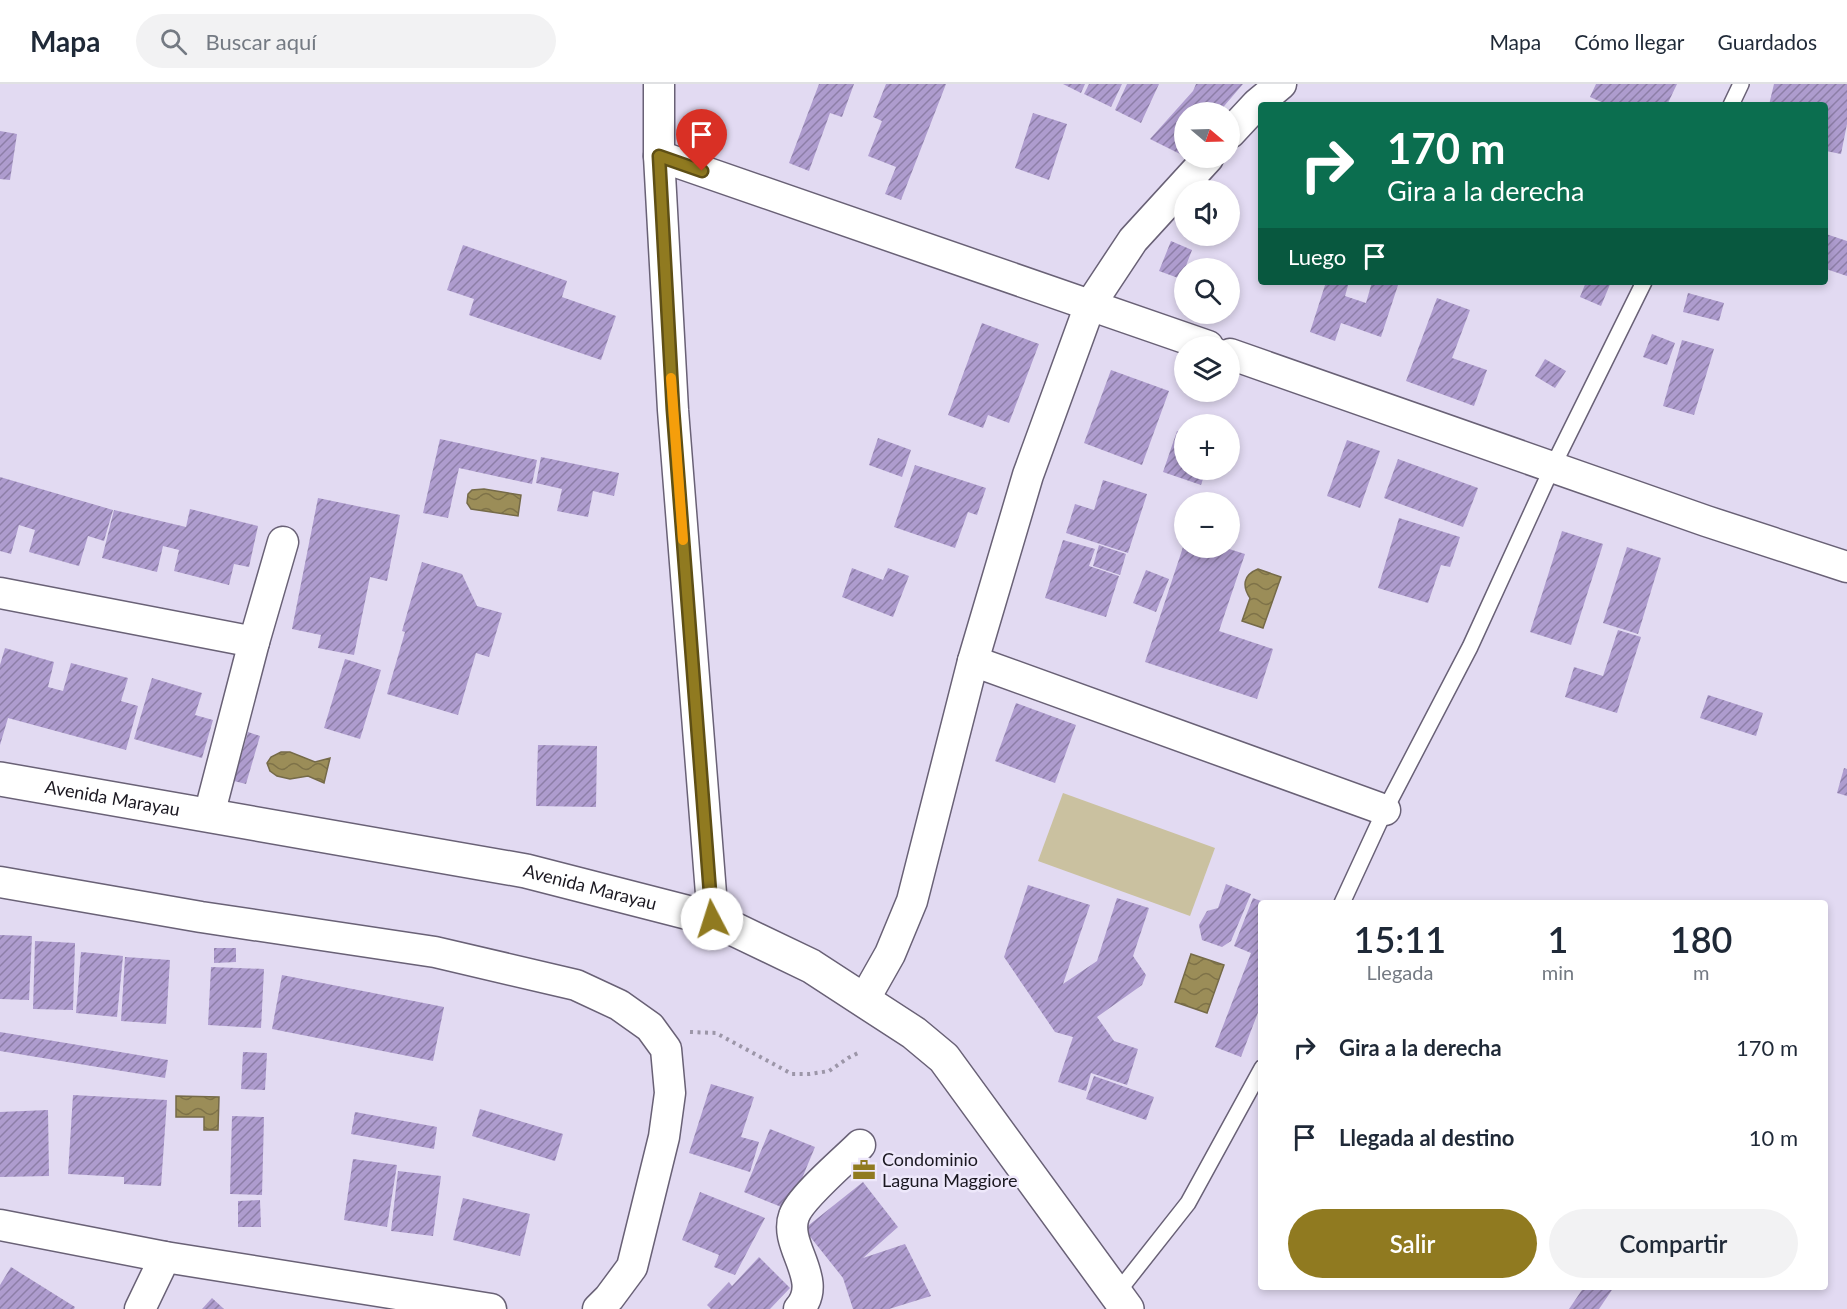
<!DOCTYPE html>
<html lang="es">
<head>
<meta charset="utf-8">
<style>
  body { margin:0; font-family:Lato,sans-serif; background:#f2f2f3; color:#1f2937; height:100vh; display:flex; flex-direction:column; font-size:22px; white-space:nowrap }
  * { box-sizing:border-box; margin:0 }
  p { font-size:20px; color:#747a83 }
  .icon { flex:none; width:33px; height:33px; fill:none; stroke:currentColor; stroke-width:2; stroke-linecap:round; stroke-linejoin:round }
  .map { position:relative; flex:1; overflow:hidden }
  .drawer { position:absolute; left:1258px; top:816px; width:570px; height:390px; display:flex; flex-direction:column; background:#fff; border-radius:6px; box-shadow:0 3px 9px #0003 }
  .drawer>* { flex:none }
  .top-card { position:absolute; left:1258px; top:18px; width:570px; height:183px; border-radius:6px; box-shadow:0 3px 9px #0003; background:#0b6e4f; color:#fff; overflow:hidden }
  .needle { width:39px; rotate:109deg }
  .tools { position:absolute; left:1174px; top:18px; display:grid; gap:12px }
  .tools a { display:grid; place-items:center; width:66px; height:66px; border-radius:50%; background:#fff; box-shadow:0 3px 9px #0003; font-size:30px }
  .pin { position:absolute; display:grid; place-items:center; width:51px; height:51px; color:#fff; margin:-62px -26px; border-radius:50% 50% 50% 0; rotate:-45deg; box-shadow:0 0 6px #0007 }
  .pin .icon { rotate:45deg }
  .me { position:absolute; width:66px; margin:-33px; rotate:355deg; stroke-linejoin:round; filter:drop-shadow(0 0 4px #0008) }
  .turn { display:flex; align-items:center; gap:21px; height:126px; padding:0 30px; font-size:27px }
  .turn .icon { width:78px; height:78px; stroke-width:2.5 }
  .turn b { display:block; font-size:42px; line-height:51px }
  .then { display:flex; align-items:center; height:57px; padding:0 30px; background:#0003; gap:12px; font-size:22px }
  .eta { display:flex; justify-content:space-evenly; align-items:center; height:102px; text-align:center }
  .eta b { font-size:36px; font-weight:600; line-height:42px }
  .action { display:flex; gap:12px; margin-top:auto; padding:12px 30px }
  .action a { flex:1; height:69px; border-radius:36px; background:#907a20; color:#fff; font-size:24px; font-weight:600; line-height:69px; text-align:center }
  .action a+a { background:#f2f2f3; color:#1f2937 }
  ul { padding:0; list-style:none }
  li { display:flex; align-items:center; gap:18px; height:90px; padding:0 30px }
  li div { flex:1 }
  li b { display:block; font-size:22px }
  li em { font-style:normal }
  header { display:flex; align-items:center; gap:36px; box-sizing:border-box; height:84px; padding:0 30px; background:#fff; border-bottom:2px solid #e0e1e3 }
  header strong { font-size:28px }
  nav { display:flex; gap:33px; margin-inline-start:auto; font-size:21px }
  .search { width:420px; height:54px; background:#f2f2f3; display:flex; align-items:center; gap:15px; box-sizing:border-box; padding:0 21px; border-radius:33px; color:#747a83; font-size:22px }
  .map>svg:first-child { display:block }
</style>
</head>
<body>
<header>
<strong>Mapa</strong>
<div class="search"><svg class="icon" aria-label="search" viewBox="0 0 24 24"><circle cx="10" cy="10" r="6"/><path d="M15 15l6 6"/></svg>Buscar aquí</div>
<nav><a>Mapa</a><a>Cómo llegar</a><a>Guardados</a></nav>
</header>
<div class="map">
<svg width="1847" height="1225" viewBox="0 0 1847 1225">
  <defs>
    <pattern id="water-waves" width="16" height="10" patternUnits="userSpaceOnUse" patternTransform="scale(1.5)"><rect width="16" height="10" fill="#9b8d58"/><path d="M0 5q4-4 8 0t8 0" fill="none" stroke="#7e7248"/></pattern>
    <pattern id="building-hatch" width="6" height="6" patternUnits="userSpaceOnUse" patternTransform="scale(1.5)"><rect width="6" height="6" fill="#ae9cce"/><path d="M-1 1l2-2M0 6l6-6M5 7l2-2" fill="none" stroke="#8d7ea7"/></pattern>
  </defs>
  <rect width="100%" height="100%" fill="#e2daf2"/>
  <!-- garden -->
  <path fill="#cac1a0" d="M1063,709L1215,764L1190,832L1038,777Z"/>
  <!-- water -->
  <g fill="url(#water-waves)" stroke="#756a48" stroke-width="1.5">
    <path d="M484,405L521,411L518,432L471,425L467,419L468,410L472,406Z"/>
    <path d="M1258,485L1281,493L1263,544L1242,537L1250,514C1242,502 1243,491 1258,485Z"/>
    <path d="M281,668H290L315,678L330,674L324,699L308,692L290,695L277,692L270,687L267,679L271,673Z"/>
    <path d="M1191,870L1224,881L1207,929L1175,918Z"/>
    <path d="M176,1012L219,1013L218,1046H204V1033H176Z"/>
  </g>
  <!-- building -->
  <g fill="url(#building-hatch)">
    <path d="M819,0H854L842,33L830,29L809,87L789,79Z"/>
    <path d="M886,0H946L901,116L885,110L896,83L868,72L882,37L873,33Z"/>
    <path d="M1063,0H1085L1081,9Z"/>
    <path d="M1089,0H1122L1111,23L1084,10Z"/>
    <path d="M1127,0H1159L1141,39L1115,26Z"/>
    <path d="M1196,0H1243L1219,28H1185V67L1182,71L1150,55L1193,7Z"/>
    <path d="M1596,0H1677L1667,21H1608L1590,13Z"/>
    <path d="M1774,0H1847V40L1841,70L1826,67V21H1769Z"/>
    <path d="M1033,29L1067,40L1049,96L1015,84Z"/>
    <path d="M0,47L17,50L10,96L0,95Z"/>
    <path d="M1826,150L1847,157V192L1826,185Z"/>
    <path d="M1171,157L1192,166L1181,195L1159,187Z"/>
    <path d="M463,161L567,197L562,213L616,232L601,276L469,231L474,215L447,206Z"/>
    <path d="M1326,198H1349L1345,212L1366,219L1372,198H1399L1381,253L1341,239L1335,257L1310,248Z"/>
    <path d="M1586,198H1611L1601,222L1580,213Z"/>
    <path d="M1688,209L1724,219L1719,237L1683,228Z"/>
    <path d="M1437,214L1470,226L1452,274L1487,286L1474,322L1406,297Z"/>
    <path d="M982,239L1039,260L1009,339L988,331L983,344L948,331Z"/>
    <path d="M1652,250L1675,259L1667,281L1643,273Z"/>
    <path d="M1682,256L1714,265L1694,331L1663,322Z"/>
    <path d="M1545,275L1566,287L1555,304L1535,292Z"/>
    <path d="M1111,286L1169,307L1142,381L1084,359Z"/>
    <path d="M1177,347L1185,350V386H1206L1201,401L1163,388Z"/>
    <path d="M878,354L911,366L902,393L869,381Z"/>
    <path d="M440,355L537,376L532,400L459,384L448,434L423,429Z"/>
    <path d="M1347,356L1380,367L1360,424L1327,412Z"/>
    <path d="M541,373L619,389L614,412L593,407L588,433L557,427L562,405L536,399Z"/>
    <path d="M1398,375L1478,404L1463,443L1384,414Z"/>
    <path d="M915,381L986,404L977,431L968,428L955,464L894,443Z"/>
    <path d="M0,393L113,426L104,457L88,452L79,482L29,468L35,446L19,441L11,470L0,467Z"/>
    <path d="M1103,396L1147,410L1128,469L1066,449L1075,420L1094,426Z"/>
    <path d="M318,414L400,431L387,497L370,493L354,571L318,564L321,551L292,545Z"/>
    <path d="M190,425L258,442L249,483L234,480L229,501L174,487L179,466L163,462L157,488L102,474L114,426L186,443Z"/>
    <path d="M1399,434L1460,453L1450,483L1441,481L1428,519L1378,504Z"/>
    <path d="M1562,447L1603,460L1571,561L1530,548Z"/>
    <path d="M1063,456L1095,465L1089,482L1119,492L1106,533L1045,514Z"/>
    <path d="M1185,457V464H1226L1245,470L1219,547L1273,565L1257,615L1145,578Z"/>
    <path d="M1099,461L1126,470L1120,491L1093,482Z"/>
    <path d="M1627,463L1661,474L1638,550L1603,539Z"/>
    <path d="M422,478L462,490L477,522L502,529L489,573L476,569L458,631L387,610L405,548L402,547Z"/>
    <path d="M852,484L883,496L888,484L909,492L893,533L842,513Z"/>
    <path d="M1146,486L1169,495L1156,528L1133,519Z"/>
    <path d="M1618,546L1641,553L1617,629L1565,613L1574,583L1603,592Z"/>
    <path d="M5,564L54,578L48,603L63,607L71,579L128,594L121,617L138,622L126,666L8,634L0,661V581Z"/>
    <path d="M345,575L381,586L360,655L324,644Z"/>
    <path d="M152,594L202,609L195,631L213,636L202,674L134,655Z"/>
    <path d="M1708,611L1763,629L1756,652L1700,634Z"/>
    <path d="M1016,619L1076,641L1055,699L995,677Z"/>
    <path d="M248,648L260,652L246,700L234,697Z"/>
    <path d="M538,661L597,662L596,723L536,722Z"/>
    <path d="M1844,684L1847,685V712L1837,709Z"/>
    <path d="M1226,800L1251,810L1231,857L1222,863L1202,856L1199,841L1207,827L1218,824Z"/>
    <path d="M1028,801L1090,821L1063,900L1097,877L1117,814L1149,824L1133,872L1146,891L1142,901L1097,933L1114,957L1138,965L1127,1001L1091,989L1086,1007L1058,998L1073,953L1055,948L1004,873Z"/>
    <path d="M1253,814L1266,819H1262V918L1241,973L1215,963L1251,869L1234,862Z"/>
    <path d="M0,851L32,852L29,916L0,915Z"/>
    <path d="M35,857L75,859L73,926L33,925Z"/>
    <path d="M214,864H236V878L214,879Z"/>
    <path d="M81,868L123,872L117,933L76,929Z"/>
    <path d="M125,873L170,876L166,940L121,937Z"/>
    <path d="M211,883L264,885L261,944L208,941Z"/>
    <path d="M282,891L444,923L433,977L272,945Z"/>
    <path d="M0,948L168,976L165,994L0,967Z"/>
    <path d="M243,968L267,969L265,1006L241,1005Z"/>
    <path d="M1094,992L1154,1013L1146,1036L1086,1015Z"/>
    <path d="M711,1000L754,1013L741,1053L759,1058L750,1088L689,1069Z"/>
    <path d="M73,1011L167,1016L161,1102L124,1100V1093L68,1090Z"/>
    <path d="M480,1025L563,1050L555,1077L472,1052Z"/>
    <path d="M48,1026L49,1092L0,1093V1028Z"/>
    <path d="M355,1028L437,1043L434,1065L351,1050Z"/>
    <path d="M232,1032L264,1033L262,1111L230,1110Z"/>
    <path d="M770,1045L815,1063L789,1126L744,1108Z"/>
    <path d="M353,1075L397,1081L387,1143L344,1136Z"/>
    <path d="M398,1087L441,1092L433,1152L391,1147Z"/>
    <path d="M863,1098L898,1143L863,1174L905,1160L931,1212L889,1225H853L843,1194L804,1145Z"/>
    <path d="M700,1108L765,1134L735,1191L714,1183L719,1171L682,1156Z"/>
    <path d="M463,1114L530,1130L520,1172L453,1156Z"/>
    <path d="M260,1116L261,1143H238V1117Z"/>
    <path d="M759,1173L790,1204L770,1225H711L707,1221L729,1198L732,1202Z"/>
    <path d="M11,1183L75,1223L74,1225H0V1201Z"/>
    <path d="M1584,1203H1614L1599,1225H1569Z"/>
    <path d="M212,1214L224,1225H202Z"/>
  </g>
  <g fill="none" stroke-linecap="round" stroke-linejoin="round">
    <!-- service casing -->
    <g stroke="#696176" stroke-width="18">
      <g id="service">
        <path d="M1731,21L1741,0"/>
        <path d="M1342,819L1385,726L1470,563L1552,384L1644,198"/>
        <path d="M1117,1209L1188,1119L1262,984"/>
      </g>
    </g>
    <!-- minor casing -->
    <g stroke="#696176" stroke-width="33">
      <g id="minor">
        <path d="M659,0V72L673,326L713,835"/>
        <path d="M1230,49L1257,20L1281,0"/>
        <path d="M659,72L1208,262"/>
        <path d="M1230,270L1706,437L1847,483"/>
        <path d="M0,509L254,558"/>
        <path d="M973,577L1385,726"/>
        <path d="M209,731L254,558L283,458"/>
        <path d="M0,798L201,833L435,868L576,901L619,921L650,943L666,965L670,1009L664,1053L632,1183L609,1214L598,1225"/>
        <path d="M864,916L890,870L912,817L973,577L1028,391L1090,221L1133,156L1208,74"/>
        <path d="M0,1141L165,1173L491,1225"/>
        <path d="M140,1225L165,1173"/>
        <path d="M799,1225C825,1196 783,1162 794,1132C800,1114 845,1076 860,1061"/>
      </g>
    </g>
    <!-- tertiary casing -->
    <g stroke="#696176" stroke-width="36">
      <g id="tertiary">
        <path id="s1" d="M0,695L526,787L713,835L811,882L914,949L944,974L1127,1225"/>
      </g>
    </g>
    <!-- path -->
    <path stroke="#9c96a8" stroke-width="4" stroke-dasharray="3 4.5" stroke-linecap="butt" d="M690,948L716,949L792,990H810L829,987L848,974L860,968"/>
    <!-- service -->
    <use href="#service" stroke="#fff" stroke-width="15"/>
    <!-- minor -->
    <use href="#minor" stroke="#fff" stroke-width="30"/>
    <!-- tertiary -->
    <use href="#tertiary" stroke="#fff" stroke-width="33"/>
  </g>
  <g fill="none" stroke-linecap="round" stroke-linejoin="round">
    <!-- route casing -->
    <g stroke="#5e4f15" stroke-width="15">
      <path id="route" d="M702,87L659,72L673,326L712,835"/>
    </g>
    <!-- route -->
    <use href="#route" stroke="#907a20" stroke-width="10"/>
    <!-- slow -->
    <path stroke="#f59e0b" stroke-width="10" d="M671,294L683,456"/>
  </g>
  <!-- icons -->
  <defs>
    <g id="office-bare" transform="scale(1.8)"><path d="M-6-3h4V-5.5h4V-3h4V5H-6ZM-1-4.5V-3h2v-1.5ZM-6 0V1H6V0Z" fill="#907a20" stroke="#eee8fb" stroke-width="2.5" paint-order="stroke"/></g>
  </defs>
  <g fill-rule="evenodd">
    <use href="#office-bare" x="864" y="1086"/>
  </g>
  <g text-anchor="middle" stroke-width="5" stroke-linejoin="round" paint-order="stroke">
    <!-- street labels -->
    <g font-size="18" fill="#1b1821" stroke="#eee8fb">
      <text dy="6" stroke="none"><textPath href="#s1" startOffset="114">Avenida Marayau</textPath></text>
      <text dy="6" stroke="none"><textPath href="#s1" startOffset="600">Avenida Marayau</textPath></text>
    </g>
    <!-- poi labels -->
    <g font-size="18" fill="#1b1821" stroke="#eee8fb" text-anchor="start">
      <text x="882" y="1082">Condominio<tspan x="882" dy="21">Laguna Maggiore</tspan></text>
    </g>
  </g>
</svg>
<div class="tools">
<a><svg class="needle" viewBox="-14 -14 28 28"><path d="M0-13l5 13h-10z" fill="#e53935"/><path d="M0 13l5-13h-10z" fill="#747a83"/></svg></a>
<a><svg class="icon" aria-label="sound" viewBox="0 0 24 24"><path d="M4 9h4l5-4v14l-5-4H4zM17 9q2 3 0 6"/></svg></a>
<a><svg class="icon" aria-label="search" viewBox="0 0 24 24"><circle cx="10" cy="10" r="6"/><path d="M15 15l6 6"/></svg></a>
<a><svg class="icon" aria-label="layers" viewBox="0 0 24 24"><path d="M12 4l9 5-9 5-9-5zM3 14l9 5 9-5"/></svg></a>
<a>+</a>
<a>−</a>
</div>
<div class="pin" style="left:702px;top:87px;background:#d93025"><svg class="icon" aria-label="arrive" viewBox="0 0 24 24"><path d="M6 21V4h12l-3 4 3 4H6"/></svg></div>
<svg class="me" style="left:712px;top:835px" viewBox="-20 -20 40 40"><circle r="19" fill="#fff"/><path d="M0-13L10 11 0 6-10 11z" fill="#907a20"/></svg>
<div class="top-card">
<div class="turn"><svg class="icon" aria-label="right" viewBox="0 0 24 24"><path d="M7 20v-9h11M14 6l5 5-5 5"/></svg><div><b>170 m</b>Gira a la derecha</div></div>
<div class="then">Luego<svg class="icon" aria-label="arrive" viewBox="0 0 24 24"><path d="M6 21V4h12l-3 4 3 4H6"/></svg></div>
</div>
<section class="drawer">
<div class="eta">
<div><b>15:11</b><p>Llegada</p></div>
<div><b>1</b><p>min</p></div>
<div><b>180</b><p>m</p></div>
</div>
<ul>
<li><svg class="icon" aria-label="right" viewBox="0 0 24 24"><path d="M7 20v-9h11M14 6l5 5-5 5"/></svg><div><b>Gira a la derecha</b></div><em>170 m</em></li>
<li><svg class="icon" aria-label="arrive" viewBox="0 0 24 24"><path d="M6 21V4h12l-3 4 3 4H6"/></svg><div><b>Llegada al destino</b></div><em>10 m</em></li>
</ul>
<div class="action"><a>Salir</a><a>Compartir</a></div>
</section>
</div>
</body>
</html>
